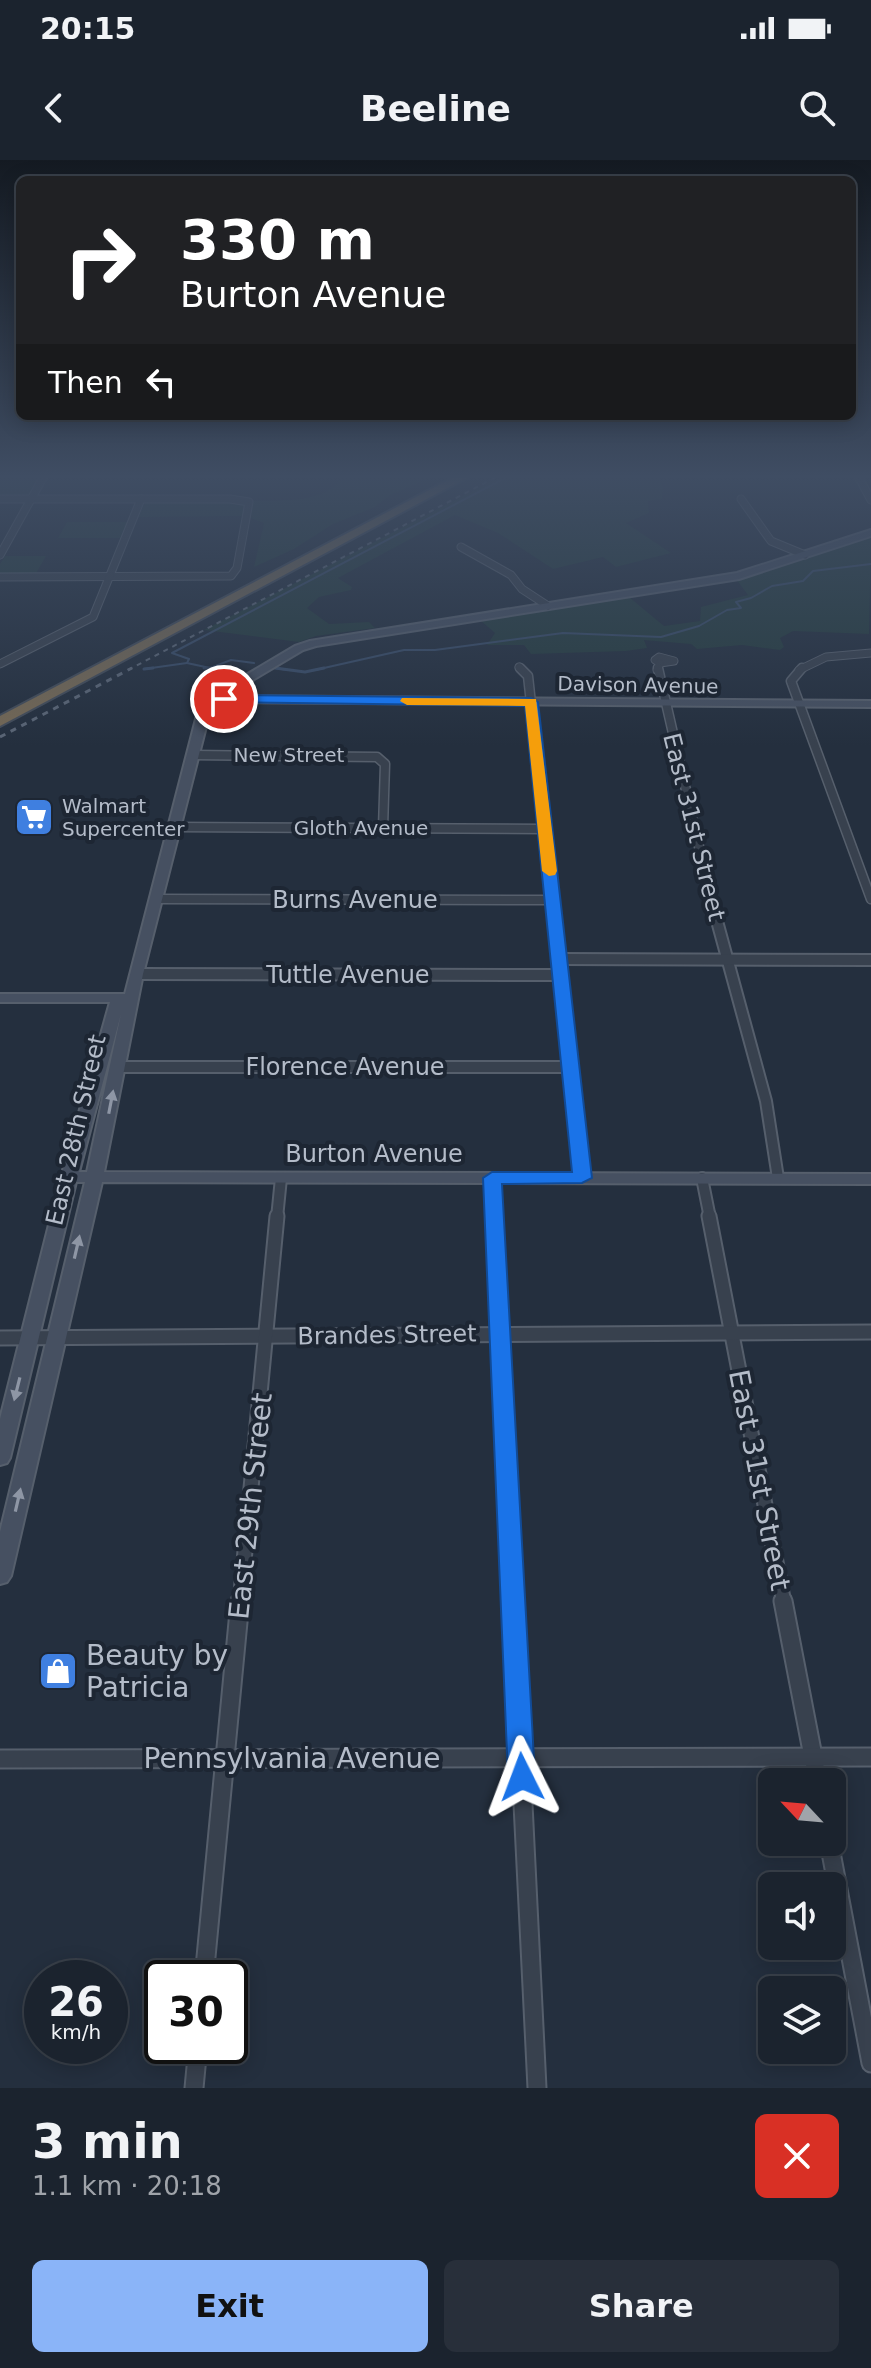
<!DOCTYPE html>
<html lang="en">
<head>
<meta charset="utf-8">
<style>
  body { margin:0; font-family:"DejaVu Sans",sans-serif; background:#282f3a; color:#f1f3f6; height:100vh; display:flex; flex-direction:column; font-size:30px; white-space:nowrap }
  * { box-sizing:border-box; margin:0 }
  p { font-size:26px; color:#a0a4aa }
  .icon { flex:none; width:44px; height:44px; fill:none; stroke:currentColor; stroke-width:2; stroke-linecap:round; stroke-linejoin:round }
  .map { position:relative; height:1928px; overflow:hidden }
  .panel { display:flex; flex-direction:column; background:#1b232e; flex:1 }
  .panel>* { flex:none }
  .banner { position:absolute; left:16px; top:16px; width:840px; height:244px; border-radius:12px; box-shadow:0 4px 20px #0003,0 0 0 2px #39404a; background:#202124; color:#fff; overflow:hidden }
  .needle { width:52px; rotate:296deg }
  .fabs { position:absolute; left:758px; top:1608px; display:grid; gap:16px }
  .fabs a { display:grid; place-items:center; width:88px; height:88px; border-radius:12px; background:#1b232e; box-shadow:0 4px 20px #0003,0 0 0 2px #39404a; font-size:40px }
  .speed { position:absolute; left:24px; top:1800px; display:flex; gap:16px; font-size:40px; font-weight:700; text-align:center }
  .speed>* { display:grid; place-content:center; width:104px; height:104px; border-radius:50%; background:#1b232e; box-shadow:0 4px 20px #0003,0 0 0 2px #39404a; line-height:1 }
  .speed small { font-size:20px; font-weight:400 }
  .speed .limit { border:4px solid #111; border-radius:12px; background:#fff; color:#111 }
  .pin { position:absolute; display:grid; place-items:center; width:68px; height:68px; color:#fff; margin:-34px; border:4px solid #fff; border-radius:50%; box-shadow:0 2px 8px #0007 }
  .me { position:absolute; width:88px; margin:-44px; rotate:357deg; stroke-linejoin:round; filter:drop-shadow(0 0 6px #0008) }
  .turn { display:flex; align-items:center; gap:28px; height:168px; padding:0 32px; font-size:36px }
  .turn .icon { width:104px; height:104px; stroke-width:2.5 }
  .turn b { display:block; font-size:56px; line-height:68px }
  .then { display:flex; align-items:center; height:76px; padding:0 32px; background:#0003; gap:16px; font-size:30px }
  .round { display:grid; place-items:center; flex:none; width:84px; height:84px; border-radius:12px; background:#282f3a }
  .summary { display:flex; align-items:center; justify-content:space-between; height:136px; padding:0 32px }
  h1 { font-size:48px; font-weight:700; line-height:60px }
  .primary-button { display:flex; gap:16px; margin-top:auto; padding:16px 32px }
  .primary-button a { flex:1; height:92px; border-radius:12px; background:#8ab4f8; color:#111; font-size:32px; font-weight:700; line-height:92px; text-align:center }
  .primary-button a+a { background:#282f3a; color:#f1f3f6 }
  .status { display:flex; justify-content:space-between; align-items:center; height:56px; padding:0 40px; background:#1b232e; direction:ltr }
  .status svg { height:22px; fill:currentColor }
  header { display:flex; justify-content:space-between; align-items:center; height:104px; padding:0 32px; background:#1b232e; font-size:36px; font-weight:700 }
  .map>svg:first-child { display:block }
</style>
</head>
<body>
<div class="status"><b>20:15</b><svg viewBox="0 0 49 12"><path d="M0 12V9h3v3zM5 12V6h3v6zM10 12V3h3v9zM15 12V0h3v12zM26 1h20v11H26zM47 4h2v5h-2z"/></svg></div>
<header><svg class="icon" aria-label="back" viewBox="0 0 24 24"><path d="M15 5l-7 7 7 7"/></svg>Beeline<svg class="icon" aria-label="search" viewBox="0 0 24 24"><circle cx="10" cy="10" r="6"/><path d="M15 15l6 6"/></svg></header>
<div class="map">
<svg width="871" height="1928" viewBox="0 0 871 1928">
  <rect width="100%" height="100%" fill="#242f3e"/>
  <!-- green -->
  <g fill="#263c3f">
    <path d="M0,316H40L28,335L0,337Z"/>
    <path d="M343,316H435L390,335L375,347L333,364L294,389L254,407L264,363L251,358L253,341C281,340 327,344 343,316Z"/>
    <path d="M502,316H658L663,325L662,339L648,341L649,353L626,363L671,393L616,407L603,397L553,409L498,373L455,355L338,418L352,427L351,430L319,437L307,448L329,464L369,462L375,468L316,476L299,482L204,470Z"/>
    <path d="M147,340L246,343L245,356L138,357Z"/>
    <path d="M67,362H129L122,378H58Z"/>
    <path d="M871,376L869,474L793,471L780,478L784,487L780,490L742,485L697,489L691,484L644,480L647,488L626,491L531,494L524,485H487L495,473L480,460L629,437L664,466L700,461L701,447L748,435L736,419Z"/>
    <path d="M5,396H46L35,415H0V404Z"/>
  </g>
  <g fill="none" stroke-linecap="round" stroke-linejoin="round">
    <!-- stream-far1 -->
    <g stroke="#394c67" stroke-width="2">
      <path d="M254,503L231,500L210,508L187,503L189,499L172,493L509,316"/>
      <path d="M275,508L288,510"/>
      <path d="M144,509L187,503"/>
      <path d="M315,510L404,490H435L563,473L661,477L699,466L727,450L741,448L736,442L751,438L772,426L803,421L813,411L871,404"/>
    </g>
    <!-- stream -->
    <g stroke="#394c67" stroke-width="3">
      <path d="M204,508H215"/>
      <path d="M275,508L305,512L324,508"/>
      <path d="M144,509L153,508"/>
    </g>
    <!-- street-far4 casing -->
    <g stroke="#565f6c" stroke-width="9">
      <g id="street-far4">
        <path d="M858,316L871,340"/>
        <path d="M0,339H230L249,342L237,408L231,416L0,417"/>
        <path d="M741,339L771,381L805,395"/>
        <path d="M461,387L511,415L522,429L548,446"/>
        <path d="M0,395L44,316"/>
        <path d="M659,497L674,501L660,503L655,500Z"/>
        <path d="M0,504L93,457L141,339"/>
        <path d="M519,507L522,510"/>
        <path d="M657,510L660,503"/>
        <path d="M799,510L826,497L871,493"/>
      </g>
    </g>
    <!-- street-far3 casing -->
    <g stroke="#565f6c" stroke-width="11">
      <g id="street-far3">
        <path d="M520,508L528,516L554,752"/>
        <path d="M658,508L714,752"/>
        <path d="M802,508L791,521L871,739"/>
        <path d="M193,595L377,597L385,604L383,668"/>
        <path d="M175,667L546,669"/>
        <path d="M157,739L552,740"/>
      </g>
    </g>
    <!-- street-far2 casing -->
    <g stroke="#565f6c" stroke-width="14">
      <g id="street-far2">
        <path d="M554,750L582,1018"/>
        <path d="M714,750L766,941L778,1018"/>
        <path d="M559,799L871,800"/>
        <path d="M136,814L561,815"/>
        <path d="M118,907H571"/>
        <path d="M492,1018L494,1058"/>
        <path d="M702,1018L710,1058"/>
        <path d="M277,1058L281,1018"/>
      </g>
    </g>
    <!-- street-far1 casing -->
    <g stroke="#565f6c" stroke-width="17">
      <g id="street-far1">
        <path d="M494,1056L513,1443"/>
        <path d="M709,1056L784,1443"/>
        <path d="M0,1178L871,1172"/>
        <path d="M240,1443L277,1056"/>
      </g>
    </g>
    <!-- street casing -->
    <g stroke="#565f6c" stroke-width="21">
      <g id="street">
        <path d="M513,1441L537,1928"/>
        <path d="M783,1441L818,1622"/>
        <path d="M0,1599L871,1597"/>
        <path d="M829,1682L871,1903"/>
        <path d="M204,1818L240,1441"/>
        <path d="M194,1928L198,1886"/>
      </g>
    </g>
    <!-- secondary casing -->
    <g stroke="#565f6c" stroke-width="4">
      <path id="secondary" d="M871,370V376L739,419L316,486L303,490L226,536L871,541V547L216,542L209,555L143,814L104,1012L871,1014V1024L102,1022L11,1416L7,1422L0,1424V1372L85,1022H76L10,1298L7,1303L0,1305V1259L61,1017L110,842H0V834H125L197,555L209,537L295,486L310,481L737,413ZM121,854L87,1012H79Z"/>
    </g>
    <!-- highway casing -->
    <g stroke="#434c59" stroke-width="4">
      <path id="highway" d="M456,316H470L0,566V556Z"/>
    </g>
    <!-- street-far4 -->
    <use href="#street-far4" stroke="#38414e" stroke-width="7"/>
    <!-- street-far3 -->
    <use href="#street-far3" stroke="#38414e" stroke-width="8"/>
    <!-- street-far2 -->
    <use href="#street-far2" stroke="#38414e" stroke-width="10"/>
    <!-- street-far1 -->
    <use href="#street-far1" stroke="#38414e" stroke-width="13"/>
    <!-- street -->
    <use href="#street" stroke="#38414e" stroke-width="17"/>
    <!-- secondary -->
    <use href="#secondary" fill="#465061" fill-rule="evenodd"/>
    <!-- highway -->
    <use href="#highway" fill="#746855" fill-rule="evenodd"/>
    <!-- rail-far1 -->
    <path stroke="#5a6575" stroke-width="2" stroke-dasharray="5 5" stroke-linecap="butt" d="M128,510L498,316"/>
    <!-- rail -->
    <path stroke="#5a6575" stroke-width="3" stroke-dasharray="6 6" stroke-linecap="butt" d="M0,577L132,508"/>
  </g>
  <!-- one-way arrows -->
  <defs><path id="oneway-solid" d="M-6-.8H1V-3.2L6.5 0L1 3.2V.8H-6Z" transform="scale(2)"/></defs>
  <g fill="#8e96a5">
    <use href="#oneway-solid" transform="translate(111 942) rotate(-79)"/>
    <use href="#oneway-solid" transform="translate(77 1087) rotate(-77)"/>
    <use href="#oneway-solid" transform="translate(17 1229) rotate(104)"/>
    <use href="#oneway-solid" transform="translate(18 1340) rotate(-77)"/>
  </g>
  <!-- sky -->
  <linearGradient id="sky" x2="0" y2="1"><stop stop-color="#141a22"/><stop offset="0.54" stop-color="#3f4d63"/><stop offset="1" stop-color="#3f4d63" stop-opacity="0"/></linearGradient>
  <rect width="871" height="586" fill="url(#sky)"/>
  <!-- route -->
  <path fill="#1a73e8" stroke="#114b97" stroke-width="2" d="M224,535L531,538L538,542L592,1018L582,1023L502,1024L535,1617L531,1625L522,1629L512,1625L508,1617L483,1018L492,1012H572L525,546L220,542V537Z"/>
  <!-- slow -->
  <path fill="#f59e0b" d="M402,538L536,539L557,711L555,715L549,716L542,711L525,546L407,545L400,541Z"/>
  <!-- icons -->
  <defs>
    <g id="supermarket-square" transform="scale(2)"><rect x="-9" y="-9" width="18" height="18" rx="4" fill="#3f7fe0" stroke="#1d2633"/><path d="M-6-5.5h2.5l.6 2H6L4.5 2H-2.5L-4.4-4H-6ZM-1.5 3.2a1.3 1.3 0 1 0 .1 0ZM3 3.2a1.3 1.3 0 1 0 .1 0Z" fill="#fff"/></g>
    <g id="shop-square" transform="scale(2)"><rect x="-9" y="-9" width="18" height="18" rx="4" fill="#3f7fe0" stroke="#1d2633"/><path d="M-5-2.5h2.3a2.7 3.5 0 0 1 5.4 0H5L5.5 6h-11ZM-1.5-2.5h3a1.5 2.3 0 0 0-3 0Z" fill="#fff"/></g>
  </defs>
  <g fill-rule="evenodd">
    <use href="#supermarket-square" x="34" y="657"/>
    <use href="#shop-square" x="58" y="1511"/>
  </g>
  <g text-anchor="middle" stroke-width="8" stroke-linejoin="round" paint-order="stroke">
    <!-- far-street labels -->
    <g font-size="20" fill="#b4bcc9" stroke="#1d2633">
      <text transform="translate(638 525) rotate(1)" y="7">Davison Avenue</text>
      <text x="289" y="602">New Street</text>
      <text x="361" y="675">Gloth Avenue</text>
    </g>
    <!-- far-poi labels -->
    <g font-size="20" fill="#b4bcc9" stroke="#1d2633" text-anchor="start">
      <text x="62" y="653">Walmart<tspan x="62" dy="23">Supercenter</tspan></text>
    </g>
    <!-- street labels -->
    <g font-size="24" fill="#b4bcc9" stroke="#1d2633">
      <text transform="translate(694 667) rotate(76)" y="8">East 31st Street</text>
      <text x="355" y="748">Burns Avenue</text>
      <text x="348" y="823">Tuttle Avenue</text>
      <text x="345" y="915">Florence Avenue</text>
      <text transform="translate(76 970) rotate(-77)" y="8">East 28th Street</text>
      <text x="374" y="1002">Burton Avenue</text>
      <text transform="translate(387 1175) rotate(-1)" y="8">Brandes Street</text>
    </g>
    <!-- near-street labels -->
    <g font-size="28" fill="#b4bcc9" stroke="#1d2633">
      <text transform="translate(760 1320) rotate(79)" y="10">East 31st Street</text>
      <text transform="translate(250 1346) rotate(-84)" y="10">East 29th Street</text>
      <text x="292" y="1608">Pennsylvania Avenue</text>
    </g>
    <!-- near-poi labels -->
    <g font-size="28" fill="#b4bcc9" stroke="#1d2633" text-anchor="start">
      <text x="86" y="1505">Beauty by<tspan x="86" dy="32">Patricia</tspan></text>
    </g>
  </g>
</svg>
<div class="fabs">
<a><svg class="needle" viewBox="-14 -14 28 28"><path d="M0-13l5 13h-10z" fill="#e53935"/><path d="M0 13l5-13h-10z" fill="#a0a4aa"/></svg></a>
<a><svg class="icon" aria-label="sound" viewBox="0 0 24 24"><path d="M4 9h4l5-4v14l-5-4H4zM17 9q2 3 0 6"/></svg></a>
<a><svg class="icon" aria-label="layers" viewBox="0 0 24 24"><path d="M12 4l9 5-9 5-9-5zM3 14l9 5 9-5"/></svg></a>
</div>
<div class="speed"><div>26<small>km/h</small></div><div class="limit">30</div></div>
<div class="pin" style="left:224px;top:539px;background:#d93025"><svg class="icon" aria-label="arrive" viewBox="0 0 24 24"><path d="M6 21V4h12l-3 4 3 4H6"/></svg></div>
<svg class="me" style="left:522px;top:1617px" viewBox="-20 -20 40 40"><path d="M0-17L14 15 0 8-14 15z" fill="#1a73e8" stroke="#fff" stroke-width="4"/></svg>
<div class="banner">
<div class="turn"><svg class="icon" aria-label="right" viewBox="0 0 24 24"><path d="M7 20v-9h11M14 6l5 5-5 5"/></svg><div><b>330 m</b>Burton Avenue</div></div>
<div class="then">Then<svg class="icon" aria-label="left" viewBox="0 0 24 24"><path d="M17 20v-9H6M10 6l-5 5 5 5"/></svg></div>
</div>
</div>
<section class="panel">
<div class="summary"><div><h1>3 min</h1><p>1.1 km · 20:18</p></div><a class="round" style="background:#d93025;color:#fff"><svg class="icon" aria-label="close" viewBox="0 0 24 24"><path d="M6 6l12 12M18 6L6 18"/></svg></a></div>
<div class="primary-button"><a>Exit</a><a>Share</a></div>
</section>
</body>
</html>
